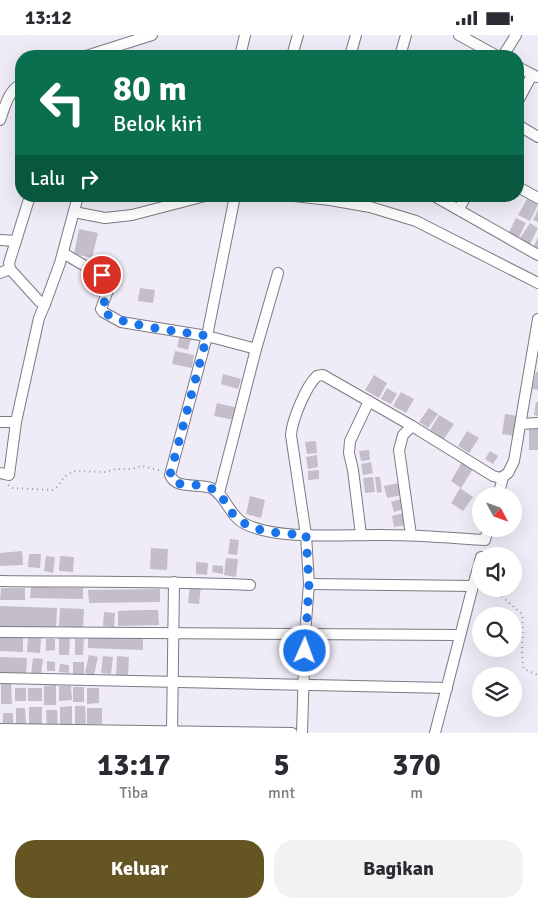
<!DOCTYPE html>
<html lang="id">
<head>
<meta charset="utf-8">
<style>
  body { margin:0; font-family:Signika,sans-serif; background:#f2f2f3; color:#2b2b33; height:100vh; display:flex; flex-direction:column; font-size:19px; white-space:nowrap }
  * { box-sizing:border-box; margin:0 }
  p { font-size:16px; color:#7c7c81 }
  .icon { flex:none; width:28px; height:28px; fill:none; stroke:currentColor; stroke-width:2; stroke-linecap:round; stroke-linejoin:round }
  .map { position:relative; height:698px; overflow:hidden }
  .side { display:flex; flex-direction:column; background:#fff; flex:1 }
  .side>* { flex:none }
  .hud { position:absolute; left:15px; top:15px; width:509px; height:152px; border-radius:20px; box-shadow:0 5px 20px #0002; background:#0b6e4f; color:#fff; overflow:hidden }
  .needle { width:32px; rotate:131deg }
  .fabs { position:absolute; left:472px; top:452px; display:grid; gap:10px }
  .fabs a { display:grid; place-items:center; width:50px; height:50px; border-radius:50%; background:#fff; box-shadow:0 5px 20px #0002; font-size:25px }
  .pin { position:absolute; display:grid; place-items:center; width:42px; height:42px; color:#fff; margin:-21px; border:2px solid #fff; border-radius:50%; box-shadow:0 1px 5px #0007 }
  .me { position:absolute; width:55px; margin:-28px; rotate:2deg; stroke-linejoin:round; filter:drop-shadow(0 0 4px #0008) }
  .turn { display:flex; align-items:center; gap:18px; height:105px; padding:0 15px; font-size:22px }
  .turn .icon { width:65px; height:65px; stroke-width:2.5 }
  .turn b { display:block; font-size:35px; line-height:42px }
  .then { display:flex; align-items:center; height:48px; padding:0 15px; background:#0003; gap:10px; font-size:19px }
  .eta { display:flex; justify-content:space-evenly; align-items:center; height:85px; text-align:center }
  .eta b { font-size:30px; font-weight:700; line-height:35px }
  .action { display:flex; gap:10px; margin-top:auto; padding:10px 15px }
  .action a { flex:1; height:58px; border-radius:20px; background:#655522; color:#fff; font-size:20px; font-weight:700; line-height:58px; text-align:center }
  .action a+a { background:#f2f2f3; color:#2b2b33 }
  .status { display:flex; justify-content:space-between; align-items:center; height:35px; padding:0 25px; background:#fff; direction:ltr }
  .status svg { height:14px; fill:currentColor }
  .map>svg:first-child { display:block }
</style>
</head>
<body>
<div class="status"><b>13:12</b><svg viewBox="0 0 49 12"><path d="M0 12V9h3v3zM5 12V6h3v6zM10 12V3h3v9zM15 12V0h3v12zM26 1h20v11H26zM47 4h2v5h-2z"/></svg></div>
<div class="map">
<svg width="538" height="698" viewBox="0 0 538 698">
  <rect width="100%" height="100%" fill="#f0ecf7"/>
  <!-- building -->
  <g fill="#c3bec9">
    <path d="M527,164L538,170L530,186L518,180Z"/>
    <path d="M538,175V187L533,185Z"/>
    <path d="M516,183L526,188L519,202L509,197Z"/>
    <path d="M530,188L538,193L530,209L520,203Z"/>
    <path d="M79,194L98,198L92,223L74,219Z"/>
    <path d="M538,202V213L534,211Z"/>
    <path d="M140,253L155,255L153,268L138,266Z"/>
    <path d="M180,300L191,303L188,315L177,312Z"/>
    <path d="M175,316L194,320L192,333L172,329Z"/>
    <path d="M536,337H538V355L532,354Z"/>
    <path d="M223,339L241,344L238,354L221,349Z"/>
    <path d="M374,340L387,348L379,363L365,355Z"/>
    <path d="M387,353L397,359L391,369L381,364Z"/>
    <path d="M401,357L414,364L406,378L393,371Z"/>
    <path d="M536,367H538V381L534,380Z"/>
    <path d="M217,368L238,373L235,385L214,381Z"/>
    <path d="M429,373L438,379L428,393L419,387Z"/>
    <path d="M505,379L517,381L514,401L502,399Z"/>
    <path d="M439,380L454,389L444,404L430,395Z"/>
    <rect x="529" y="394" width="9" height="21"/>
    <path d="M467,396L479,403L469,418L458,411Z"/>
    <path d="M316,406L317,418L307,419L305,407Z"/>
    <path d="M369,415L370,425L361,426L359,416Z"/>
    <path d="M490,416L498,421L493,429L485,424Z"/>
    <path d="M317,420L318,432L308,434L306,422Z"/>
    <path d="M371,427L373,438L363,440L361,429Z"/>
    <path d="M462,427L473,434L461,453L451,446Z"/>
    <path d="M319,435V444L308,445V436Z"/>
    <path d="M373,442L375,457L365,458L363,443Z"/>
    <path d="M375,442H380L382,457L377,458Z"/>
    <path d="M399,448L402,460L387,463L384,451Z"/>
    <path d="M460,453L473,462L463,476L451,468Z"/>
    <path d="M250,461L265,465L261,483L246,479Z"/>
    <path d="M400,464L403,474L394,477L391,467Z"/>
    <path d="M403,478L406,490L394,492L392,481Z"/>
    <path d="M230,504L239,505L237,520L228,519Z"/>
    <path d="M151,513L168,514L167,535L150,534Z"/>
    <path d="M22,516L23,530L0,531V518Z"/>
    <path d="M29,519H41L40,533L28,532Z"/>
    <path d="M46,521L55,522L53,538L44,536Z"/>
    <path d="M60,521L74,522L73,537L59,536Z"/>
    <path d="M226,523L238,524L236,542L224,540Z"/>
    <path d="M196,527L208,528L207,540L196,539Z"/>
    <path d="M213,530L223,531V539L212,537Z"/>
    <path d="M190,550L201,551L199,569L188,568Z"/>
    <path d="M31,552L83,553V564L30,563Z"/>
    <path d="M1,553H25V565H0Z"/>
    <path d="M160,554V567L89,568L88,555Z"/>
    <path d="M0,571L57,573L56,593L0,591Z"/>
    <path d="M60,573L84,574L83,593L59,591Z"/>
    <path d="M144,575H158L159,590L118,591V576Z"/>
    <path d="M104,577L115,578L114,592L103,591Z"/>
    <path d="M0,600L23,601V617L0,616Z"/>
    <path d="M88,601L143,603V615L88,613Z"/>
    <path d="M28,602L41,603L40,618L27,617Z"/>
    <path d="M59,602L70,603L69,620H59Z"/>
    <path d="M46,604H55V615L46,616Z"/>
    <path d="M75,604H84L83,620H75Z"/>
    <path d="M89,620L98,622L94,640L85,638Z"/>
    <path d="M103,621L113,622L111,639L101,638Z"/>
    <path d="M117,621L129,622L128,640H116Z"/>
    <path d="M0,622L27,623L26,641L0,640Z"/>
    <path d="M33,623L43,624L41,640L31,639Z"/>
    <path d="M47,626L55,627V636H47Z"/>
    <rect x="73" y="627" width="11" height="13"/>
    <path d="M60,629L69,630V638L59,637Z"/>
    <path d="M1,649H11L12,669H1Z"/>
    <path d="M56,650V670H44V651Z"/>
    <path d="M59,651H71L72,665L59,666Z"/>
    <rect x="73" y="652" width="11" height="15"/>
    <rect x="15" y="653" width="11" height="13"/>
    <rect x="28" y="653" width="14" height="13"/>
    <path d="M87,653H99V668L87,669Z"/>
    <path d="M72,671V690H60V672Z"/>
    <path d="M75,671H85L86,691H75Z"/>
    <path d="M29,672H42V690L29,691Z"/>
    <path d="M16,673H25L26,689H16Z"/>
    <rect x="87" y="673" width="15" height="16"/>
    <path d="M46,675H57L58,692L47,693Z"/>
    <rect x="3" y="678" width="10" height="10"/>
  </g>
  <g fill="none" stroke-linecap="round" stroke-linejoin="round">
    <!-- street casing -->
    <g stroke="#7d7983" stroke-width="12">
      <g id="street">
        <path d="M459,0L497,21"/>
        <path d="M86,21L152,0"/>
        <path d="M240,21L245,0"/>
        <path d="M292,21L298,0"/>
        <path d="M350,21L356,0"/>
        <path d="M400,21L406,0"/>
        <path d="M503,21L516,0"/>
        <path d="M518,32L537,42"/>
        <path d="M518,66L532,40"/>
        <path d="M0,85C5,72 8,56 21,49"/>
        <path d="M518,90L538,102"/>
        <path d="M518,152L538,163"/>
        <path d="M235,161L207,301L170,440C176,455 198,448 211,453C226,460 229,481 245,489C279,506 347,499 385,500C418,500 452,503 485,505L488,494"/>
        <path d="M294,161L330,165L370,172L416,186L538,248"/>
        <path d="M434,161L538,220"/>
        <path d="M459,174L466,161"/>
        <path d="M74,177L105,183L132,180L205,161"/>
        <path d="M0,205L16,206"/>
        <path d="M63,218L102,241L111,247L101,274L103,277L121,287L207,301L256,314L219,458"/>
        <path d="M0,238L10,234"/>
        <path d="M45,269L60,228L78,161"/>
        <path d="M256,314L278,238"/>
        <path d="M0,387H16L39,283L45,269L39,266L10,234L9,228L30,161"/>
        <path d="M521,389L538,388"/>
        <path d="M0,438L9,440L16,387"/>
        <path d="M498,461L503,442"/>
        <path d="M361,500L353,435L349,418L350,406L369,366"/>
        <path d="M411,500L399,415L403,400L412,391"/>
        <path d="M0,546C83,547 167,546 250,550"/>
        <path d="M309,549L473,551L481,522"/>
        <path d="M0,597L460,600"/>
        <path d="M0,643C149,645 298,651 447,653"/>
        <path d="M0,694L292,698"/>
        <path d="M172,698L174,547"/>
        <path d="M302,698L305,599L309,549L306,500L291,400C292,385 306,351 317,341L323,340L412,391L493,441L501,443L508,438L514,426L538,284"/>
        <path d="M435,698L473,551"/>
      </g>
    </g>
    <!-- path -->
    <g stroke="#99969e" stroke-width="2" stroke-dasharray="1 4" stroke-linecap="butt">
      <path d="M8,450L13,453L53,455L58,451L64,442L74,436L106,437L116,434H131L142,431L162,436"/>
      <path d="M483,554L500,560L522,579C524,597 520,616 524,634L538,640"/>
    </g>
    <!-- street -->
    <use href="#street" stroke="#fff" stroke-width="10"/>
  </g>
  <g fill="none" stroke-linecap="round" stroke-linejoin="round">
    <!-- route -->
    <path stroke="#1a73e8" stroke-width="9" stroke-dasharray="0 16.2" d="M102,240L111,247L102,274C109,290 187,297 207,301L170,440L176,448C188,451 203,448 214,455C223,460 227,472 233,479C250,499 282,498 306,500L309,549L305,616"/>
  </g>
</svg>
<div class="fabs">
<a><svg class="needle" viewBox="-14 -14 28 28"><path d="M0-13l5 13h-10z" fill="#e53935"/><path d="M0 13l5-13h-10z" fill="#7c7c81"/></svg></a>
<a><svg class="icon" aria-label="sound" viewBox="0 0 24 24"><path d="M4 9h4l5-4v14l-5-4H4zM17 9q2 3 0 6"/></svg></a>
<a><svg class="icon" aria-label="search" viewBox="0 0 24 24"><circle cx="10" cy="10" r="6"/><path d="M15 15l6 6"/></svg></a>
<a><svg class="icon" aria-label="layers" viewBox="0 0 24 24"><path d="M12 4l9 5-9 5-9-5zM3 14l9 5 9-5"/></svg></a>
</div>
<div class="pin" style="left:102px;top:240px;background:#d93025"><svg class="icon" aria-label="arrive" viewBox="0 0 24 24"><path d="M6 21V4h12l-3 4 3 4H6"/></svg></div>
<svg class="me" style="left:305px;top:616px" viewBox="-20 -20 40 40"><circle r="17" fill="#1a73e8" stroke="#fff" stroke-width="3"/><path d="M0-11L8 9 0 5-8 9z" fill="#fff"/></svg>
<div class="hud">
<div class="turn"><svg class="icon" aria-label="left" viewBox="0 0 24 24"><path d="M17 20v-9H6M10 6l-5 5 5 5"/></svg><div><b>80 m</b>Belok kiri</div></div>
<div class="then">Lalu<svg class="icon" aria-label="right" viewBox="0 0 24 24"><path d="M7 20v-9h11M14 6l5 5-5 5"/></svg></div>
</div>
</div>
<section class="side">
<div class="eta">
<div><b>13:17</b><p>Tiba</p></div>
<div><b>5</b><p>mnt</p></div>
<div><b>370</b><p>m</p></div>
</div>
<div class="action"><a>Keluar</a><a>Bagikan</a></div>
</section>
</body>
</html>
